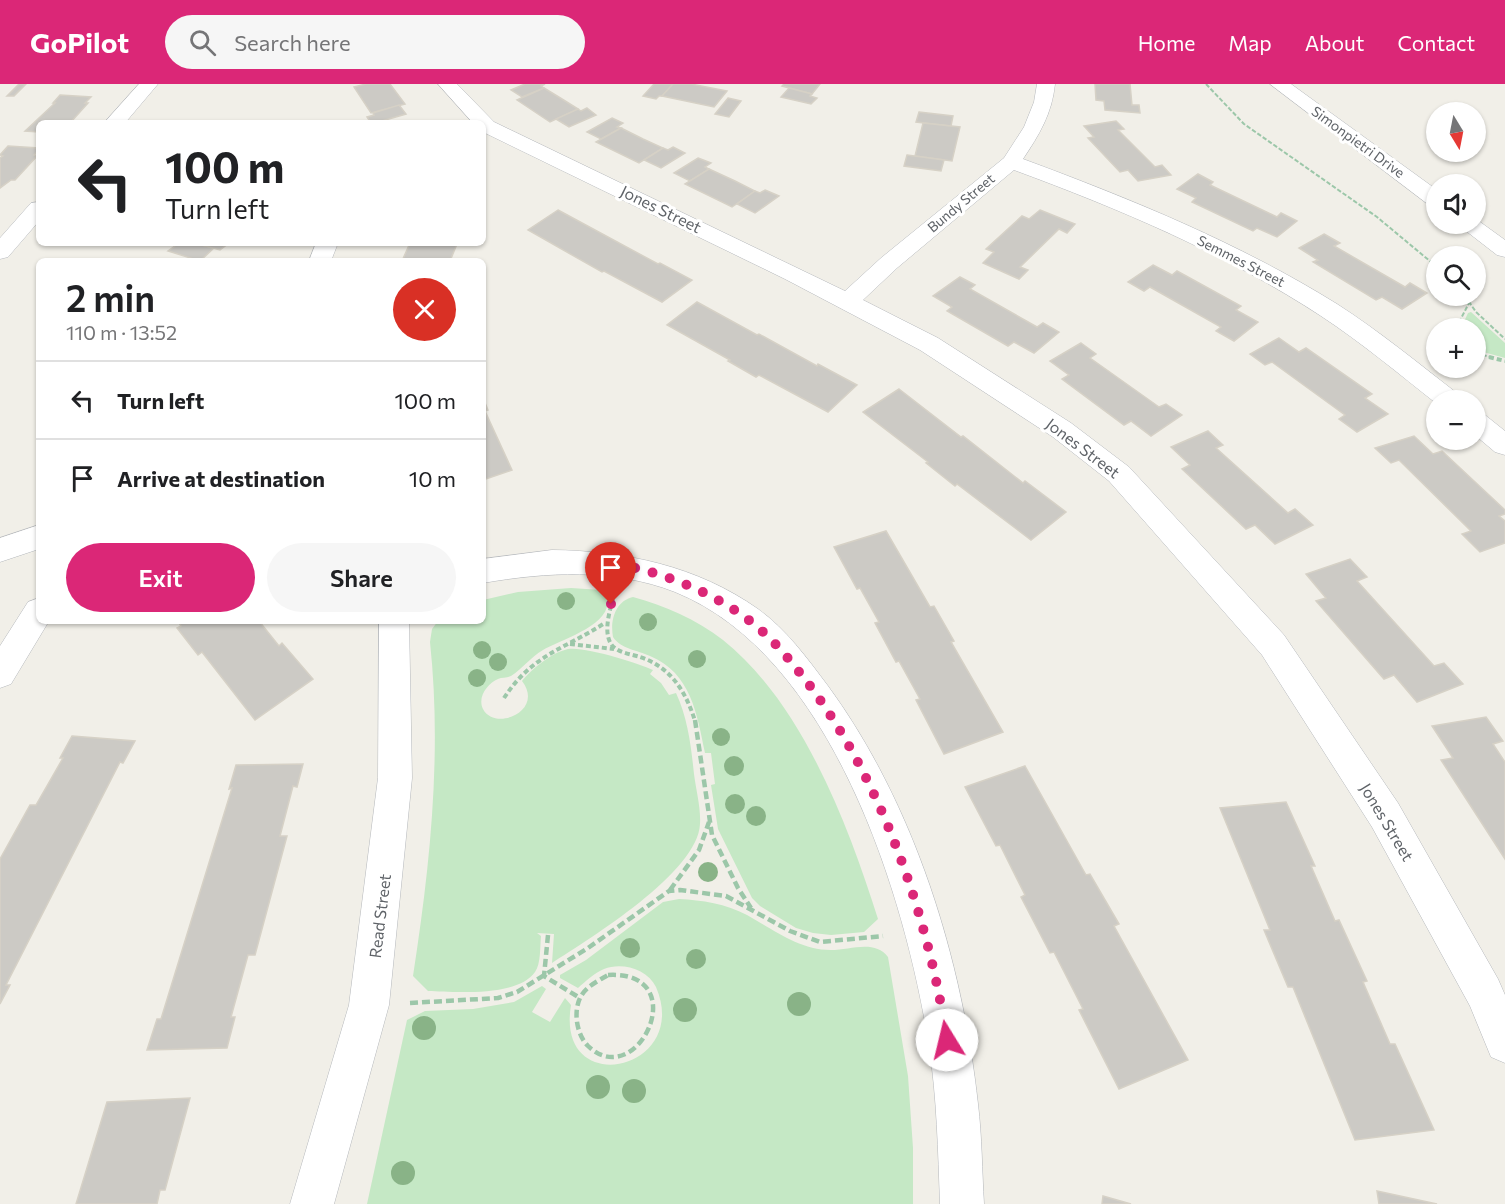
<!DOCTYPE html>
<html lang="en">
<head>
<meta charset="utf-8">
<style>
  body { margin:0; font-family:Commissioner,sans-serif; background:#f6f6f6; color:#202124; height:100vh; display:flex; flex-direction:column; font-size:22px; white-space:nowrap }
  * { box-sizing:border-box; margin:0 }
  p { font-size:20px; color:#757577 }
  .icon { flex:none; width:33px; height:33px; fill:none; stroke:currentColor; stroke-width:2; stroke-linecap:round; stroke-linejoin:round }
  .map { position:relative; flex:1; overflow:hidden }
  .side { position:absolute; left:36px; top:174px; width:450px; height:366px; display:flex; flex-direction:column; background:#fff; border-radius:9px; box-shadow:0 2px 4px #0004 }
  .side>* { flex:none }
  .top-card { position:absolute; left:36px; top:36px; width:450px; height:126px; border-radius:9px; box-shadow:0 2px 4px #0004; background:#fff; color:#202124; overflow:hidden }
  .needle { width:39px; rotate:170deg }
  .tools { position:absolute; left:1426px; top:18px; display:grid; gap:12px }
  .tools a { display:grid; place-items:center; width:60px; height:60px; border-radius:50%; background:#fff; box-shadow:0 2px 4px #0004; font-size:30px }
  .pin { position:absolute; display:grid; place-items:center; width:51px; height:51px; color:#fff; margin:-62px -26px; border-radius:50% 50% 50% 0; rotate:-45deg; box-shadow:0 0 6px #0007 }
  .pin .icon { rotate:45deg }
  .me { position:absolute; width:66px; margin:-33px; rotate:351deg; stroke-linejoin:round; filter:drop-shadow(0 0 4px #0008) }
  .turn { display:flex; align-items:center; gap:21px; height:126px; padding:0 30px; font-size:27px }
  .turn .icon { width:78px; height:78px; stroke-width:2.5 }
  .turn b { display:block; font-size:42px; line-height:51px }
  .round { display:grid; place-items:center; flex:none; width:63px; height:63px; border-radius:32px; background:#f6f6f6 }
  .head { display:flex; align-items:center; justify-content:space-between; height:102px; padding:0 30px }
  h1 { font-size:36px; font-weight:600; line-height:45px }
  .cta { display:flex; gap:12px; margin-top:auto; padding:12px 30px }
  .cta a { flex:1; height:69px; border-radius:36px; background:#db2777; color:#fff; font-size:24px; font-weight:600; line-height:69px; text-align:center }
  .cta a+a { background:#f6f6f6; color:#202124 }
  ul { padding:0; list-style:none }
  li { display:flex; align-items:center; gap:18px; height:78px; padding:0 30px; border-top:2px solid #e0e0e0 }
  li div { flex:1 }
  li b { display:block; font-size:22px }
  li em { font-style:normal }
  header { display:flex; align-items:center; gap:36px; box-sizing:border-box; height:84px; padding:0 30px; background:#db2777; color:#fff }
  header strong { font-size:28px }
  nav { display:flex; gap:33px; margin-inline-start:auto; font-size:21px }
  .search { width:420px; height:54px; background:#f6f6f6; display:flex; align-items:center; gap:15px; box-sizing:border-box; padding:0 21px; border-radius:33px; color:#757577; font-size:22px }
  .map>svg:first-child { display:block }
</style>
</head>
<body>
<header>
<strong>GoPilot</strong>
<div class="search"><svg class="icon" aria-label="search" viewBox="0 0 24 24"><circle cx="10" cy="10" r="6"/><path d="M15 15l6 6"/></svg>Search here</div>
<nav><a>Home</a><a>Map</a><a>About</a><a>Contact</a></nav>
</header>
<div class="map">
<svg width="1505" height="1120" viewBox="0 0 1505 1120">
  <rect width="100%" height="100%" fill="#f1efe8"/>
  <!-- green -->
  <g fill="#c5e8c5">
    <path d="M1471,228L1505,259V274L1476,266V244H1461L1468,229Z"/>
    <path d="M571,504L601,506C628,536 560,556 543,566C531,573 522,585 511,592C507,594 502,593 498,595C488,599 477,613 483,625C495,648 545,627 522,597C533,584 551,569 568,565C584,562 638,579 653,586L650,590L661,599L669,611L676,609C688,635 691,662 694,690C696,706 701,724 700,740C698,788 591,854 552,879L554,850L537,849L541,852C540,862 541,880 535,888C518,913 454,908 428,907L413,892C430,782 442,670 430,558L432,545L438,537H483V516L518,508Z"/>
    <path d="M633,513C665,522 696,535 723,556C802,619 848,740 878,835L864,848L831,851L813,849L796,844L760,822L752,814L718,745L711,701L715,700L711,669H705C697,630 691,589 650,572C637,566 621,565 613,553C610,537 615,517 633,513Z"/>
    <path d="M679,815C702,816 726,820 747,831C774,846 799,866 831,866C850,866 875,855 888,873L908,992L913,1064V1120H367L407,936L425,927L473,925L514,918L542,902L546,905L532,928L550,938L565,914L571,921C555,1017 692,987 656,903C647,885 622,878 604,885C594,889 586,897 578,904L560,894V891L586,876L663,818Z"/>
  </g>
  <!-- building -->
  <g fill="#cccac5" stroke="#d6d1c6" stroke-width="1.5">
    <path d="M19,0H26L14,12H7Z"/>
    <path d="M366,0H390L405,20L371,29L354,3Z"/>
    <path d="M525,0H545L541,2L544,4L522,13L511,6Z"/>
    <path d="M654,0H673L662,12H659L656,15L643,12Z"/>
    <path d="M673,0H691L727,7L714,23L662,12Z"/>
    <path d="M784,0H820L812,10L782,2Z"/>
    <path d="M1095,0H1130L1132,21H1139L1140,29L1105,26L1104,17L1096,16Z"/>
    <path d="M544,4L562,15L578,25L550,38L517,16Z"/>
    <path d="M789,4L812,10L810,12L817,14L811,20L781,13Z"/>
    <path d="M60,11L91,13L85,19H88L70,39H39V48L25,47L55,19H53Z"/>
    <path d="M728,14L741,17L729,33L715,30Z"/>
    <path d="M399,21L406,30L375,39H371L367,33L374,31L373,29Z"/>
    <path d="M587,24L596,31L569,43L556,35L578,25L581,27Z"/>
    <path d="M919,28L953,32L951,42L916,38Z"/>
    <path d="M612,34L623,39L617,43L621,44L601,55L587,48Z"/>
    <path d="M1116,37L1124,45L1118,46L1155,83L1162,81L1171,91L1138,97L1128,86L1120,88L1088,54L1094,53L1084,42Z"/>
    <path d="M923,39L960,43L952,77L915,72Z"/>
    <path d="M621,44L643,55L663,64L639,79L596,58Z"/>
    <path d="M8,62L39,64V66L34,71L37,72L15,96H11L0,104V74L3,72L0,71Z"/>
    <path d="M673,63L685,69L661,84L644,76L663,64L668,66Z"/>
    <path d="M907,71L944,76L941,87L904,82Z"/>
    <path d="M698,74L711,79L705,83L709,85L690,97L674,89Z"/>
    <path d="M709,85L735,97L755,107L732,123L685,100Z"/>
    <path d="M1198,90L1213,98L1210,101L1277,133L1281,129L1297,137L1277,153L1257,144L1253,147L1192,118L1196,114L1177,105Z"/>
    <path d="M765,106L779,112L755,129L737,120L755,107L760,109Z"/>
    <path d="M558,126L658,180L660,179L692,196L662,218L604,187L602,188L528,146Z"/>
    <path d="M1040,126L1075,140L1067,149L1059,145L1020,183L1028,186L1019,195L983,179L994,168L986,165L1022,132L1029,135Z"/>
    <path d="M1324,150L1340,159L1334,162L1405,203L1410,199L1427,209L1402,225L1382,213L1376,216L1313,178L1318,176L1299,164Z"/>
    <path d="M179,159H194L214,164L200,177L168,167Z"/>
    <path d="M194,159H229L220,166Z"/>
    <path d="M410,159H454L457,160L450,177H402Z"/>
    <path d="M1153,181L1172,191L1177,187L1241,222L1236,226L1258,238L1234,257L1216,247L1221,243L1150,203L1144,207L1128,198Z"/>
    <path d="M960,193L975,201L970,205L1037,243L1043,239L1059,248L1034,269L1014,258L1008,262L947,227L952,223L933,212Z"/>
    <path d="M697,218L757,251L759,250L817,282L818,280L857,301L828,328L759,291L756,293L728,277L730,276L667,241Z"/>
    <path d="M1279,254L1299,268L1306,264L1372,310L1365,314L1388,330L1357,348L1339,335L1345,331L1272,278L1265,281L1250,270Z"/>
    <path d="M1081,259L1096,270L1090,274L1159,323L1166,320L1182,331L1151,352L1131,337L1124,341L1062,295L1069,291L1050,277Z"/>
    <path d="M899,305L961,353L963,352L1023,399L1025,397L1066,428L1031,456L957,400L955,402L926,379L928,378L863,328Z"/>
    <path d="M483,314L488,326L485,327L512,386L483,396Z"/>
    <path d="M1208,347L1223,361L1216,364L1288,429L1295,425L1313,441L1275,460L1255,441L1246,445L1182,385L1190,381L1171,363Z"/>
    <path d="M1414,352L1433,370L1442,367L1505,426V430L1499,432L1505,437V459L1480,468L1462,450L1471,447L1399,376L1391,379L1375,364Z"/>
    <path d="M886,447L930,523L934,522L954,557L951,558L1003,648L944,670L916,616L920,615L899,577L896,578L875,539L879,538L860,504L857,505L834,463Z"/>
    <path d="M1350,475L1367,493L1357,497L1434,582L1444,579L1463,600L1417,618L1394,591L1384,595L1316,517L1326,514L1306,490Z"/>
    <path d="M178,537H259L279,562L282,559L313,595L255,636L202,568L198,571L177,544L181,542Z"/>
    <path d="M1486,633L1503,657L1493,660L1505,678V775L1441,676L1453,674L1432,642Z"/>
    <path d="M72,652L135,657L123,679L120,678L6,901H10L0,920V775L30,721H36L63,674H60Z"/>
    <path d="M303,680L297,703L293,702L280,752H287L255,871H248L231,933H235L227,964L147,966L157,935H161L232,704L229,705L236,681Z"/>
    <path d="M1025,682L1086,791L1090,790L1119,840L1114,842L1188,976L1119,1005L1079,926L1083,925L1054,868L1050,869L1021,813L1025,811L1000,761L996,762L965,703Z"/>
    <path d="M1286,718L1315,782H1311L1335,837L1339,836L1367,897L1363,898L1390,960H1395L1434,1046L1355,1056L1293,903H1288L1264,846H1270L1220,724Z"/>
    <path d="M190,1014L165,1106H160L157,1120H76L107,1018Z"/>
    <path d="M1377,1107L1437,1120H1379Z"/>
    <path d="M1103,1112L1131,1120H1102Z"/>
  </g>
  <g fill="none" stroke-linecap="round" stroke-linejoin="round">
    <!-- minor casing -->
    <g stroke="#b5b8bc" stroke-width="1">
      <g id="minor">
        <path d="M139,0H158L125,39H104Z"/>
        <path d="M438,0H457L494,38L845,207L881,174L1004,74L1024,43L1034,18L1037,0H1055C1052,30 1039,51 1023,75C1131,115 1239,159 1337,220C1379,247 1418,279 1458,310L1462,316H1437V320C1399,290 1362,259 1321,232C1226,170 1120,125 1014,86L897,184L863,216L938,254L1071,339L1129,383L1284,551L1398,719L1498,895L1505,911V979L1491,973L1470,922L1372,743L1262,571L1109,397L1053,353L920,266L785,195L483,48V39H473Z"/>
        <path d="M1270,0H1291L1437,106V122L1429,121Z"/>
        <path d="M39,118V137L8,173L0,175V154L31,119Z"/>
        <path d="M1476,135L1505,156V173L1497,171L1457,140H1476Z"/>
        <path d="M316,159H338L331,177H309Z"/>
        <path d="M1476,328L1485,331L1505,347V371L1495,368L1476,352Z"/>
        <path d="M39,441V465L0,478V454Z"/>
        <path d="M552,466C626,467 697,482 758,525C786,545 807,574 828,602C915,721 962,875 978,1020C982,1053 982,1087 984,1120H940C938,1067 937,1014 929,962C905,810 831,571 675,508C614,484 546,488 483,499V475Z"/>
        <path d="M39,514V537H49L11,600L0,604V562L28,518Z"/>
        <path d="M379,537H409L412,694L389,921L334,1120H290L349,921L378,694Z"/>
      </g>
    </g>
    <!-- path-far2 -->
    <g stroke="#9cc7a9" stroke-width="2" stroke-dasharray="4.5 2" stroke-linecap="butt">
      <path d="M1206,0L1244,40L1377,133L1437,183"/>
      <path d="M1465,212L1476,228L1505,255"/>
      <path d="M1456,244L1469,219"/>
      <path d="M1476,269L1494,274"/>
    </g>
    <!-- path-far1 -->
    <g stroke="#9cc7a9" stroke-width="4" stroke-dasharray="5 3" stroke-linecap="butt">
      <path d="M1489,273L1505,277"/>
      <path d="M613,514C610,527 603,547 611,560C617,569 631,570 640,573C671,583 686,608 695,637"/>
      <path d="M570,560L614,565"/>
      <path d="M504,614C532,571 564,565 605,539"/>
    </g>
    <!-- path -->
    <g stroke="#9cc7a9" stroke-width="4.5" stroke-dasharray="8 4" stroke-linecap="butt">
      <path d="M695,636L712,751L738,804L751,824"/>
      <path d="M670,806L699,766L709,738"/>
      <path d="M548,851L544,892L580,914"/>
      <path d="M608,891C695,886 638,1010 588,962C577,951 573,929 580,914C585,903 598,897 608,891Z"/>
      <path d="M410,919L498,914L517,908L588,864L669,807L680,806L726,812L790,847L820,858L883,852"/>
    </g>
    <!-- minor -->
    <use href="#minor" fill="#fff" fill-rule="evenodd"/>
  </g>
  <!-- trees -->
  <g fill="#89b387">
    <circle cx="566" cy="517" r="9"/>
    <circle cx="648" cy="538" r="9"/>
    <circle cx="482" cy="566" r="9"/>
    <circle cx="697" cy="575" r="9"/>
    <circle cx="498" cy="578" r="9"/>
    <circle cx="477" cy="594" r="9"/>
    <circle cx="721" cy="653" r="9"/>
    <circle cx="734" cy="682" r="10"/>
    <circle cx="735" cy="720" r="10"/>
    <circle cx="756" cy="732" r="10"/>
    <circle cx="708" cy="788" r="10"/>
    <circle cx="630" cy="864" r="10"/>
    <circle cx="696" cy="875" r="10"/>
    <circle cx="799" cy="920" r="12"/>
    <circle cx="685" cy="926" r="12"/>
    <circle cx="424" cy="944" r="12"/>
    <circle cx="598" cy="1003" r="12"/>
    <circle cx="634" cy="1007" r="12"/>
    <circle cx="403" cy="1089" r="12"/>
  </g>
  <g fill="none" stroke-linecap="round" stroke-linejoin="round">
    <!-- route -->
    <path stroke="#db2777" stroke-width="10" stroke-dasharray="0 18" d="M611,520L622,481C666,490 709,507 746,534C767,549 784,569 800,589C880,689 928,831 947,956"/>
  </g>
  <g text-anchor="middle" stroke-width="6" stroke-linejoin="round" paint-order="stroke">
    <!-- far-street labels -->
    <g font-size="14" fill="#5f6368" stroke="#fff">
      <text transform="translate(1358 58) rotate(36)" y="5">Simonpietri Drive</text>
      <text transform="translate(961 119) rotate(-40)" y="5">Bundy Street</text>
      <text transform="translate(1241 177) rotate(27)" y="5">Semmes Street</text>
    </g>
    <!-- street labels -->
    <g font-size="16" fill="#5f6368" stroke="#fff">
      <text transform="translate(661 125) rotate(26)" y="6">Jones Street</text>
      <text transform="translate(1083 364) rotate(37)" y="6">Jones Street</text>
      <text transform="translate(1387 738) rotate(59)" y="6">Jones Street</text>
      <text transform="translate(380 832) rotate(-83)" y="6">Read Street</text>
    </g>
  </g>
</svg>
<div class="tools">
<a><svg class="needle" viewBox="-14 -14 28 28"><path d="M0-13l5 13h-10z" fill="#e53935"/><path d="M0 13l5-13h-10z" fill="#757577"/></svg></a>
<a><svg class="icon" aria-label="sound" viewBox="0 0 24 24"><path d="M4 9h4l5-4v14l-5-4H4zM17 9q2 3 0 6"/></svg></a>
<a><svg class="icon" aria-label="search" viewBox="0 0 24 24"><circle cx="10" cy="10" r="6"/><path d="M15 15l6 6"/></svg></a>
<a>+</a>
<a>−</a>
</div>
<div class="pin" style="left:611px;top:520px;background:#d93025"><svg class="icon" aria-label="arrive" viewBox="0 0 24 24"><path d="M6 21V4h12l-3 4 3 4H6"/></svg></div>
<svg class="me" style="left:947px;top:956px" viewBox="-20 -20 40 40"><circle r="19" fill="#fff"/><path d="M0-13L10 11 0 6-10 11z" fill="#db2777"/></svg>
<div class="top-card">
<div class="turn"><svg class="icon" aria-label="left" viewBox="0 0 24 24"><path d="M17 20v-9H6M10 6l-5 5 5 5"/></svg><div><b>100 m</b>Turn left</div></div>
</div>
<section class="side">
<div class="head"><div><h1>2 min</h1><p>110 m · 13:52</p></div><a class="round" style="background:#d93025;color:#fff"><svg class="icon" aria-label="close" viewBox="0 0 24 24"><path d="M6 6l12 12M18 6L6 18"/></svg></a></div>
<ul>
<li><svg class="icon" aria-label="left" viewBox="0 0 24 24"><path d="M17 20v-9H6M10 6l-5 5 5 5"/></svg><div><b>Turn left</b></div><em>100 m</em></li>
<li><svg class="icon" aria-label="arrive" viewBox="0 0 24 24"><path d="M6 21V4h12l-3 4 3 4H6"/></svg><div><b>Arrive at destination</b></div><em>10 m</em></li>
</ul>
<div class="cta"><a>Exit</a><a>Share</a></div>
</section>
</div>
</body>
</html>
